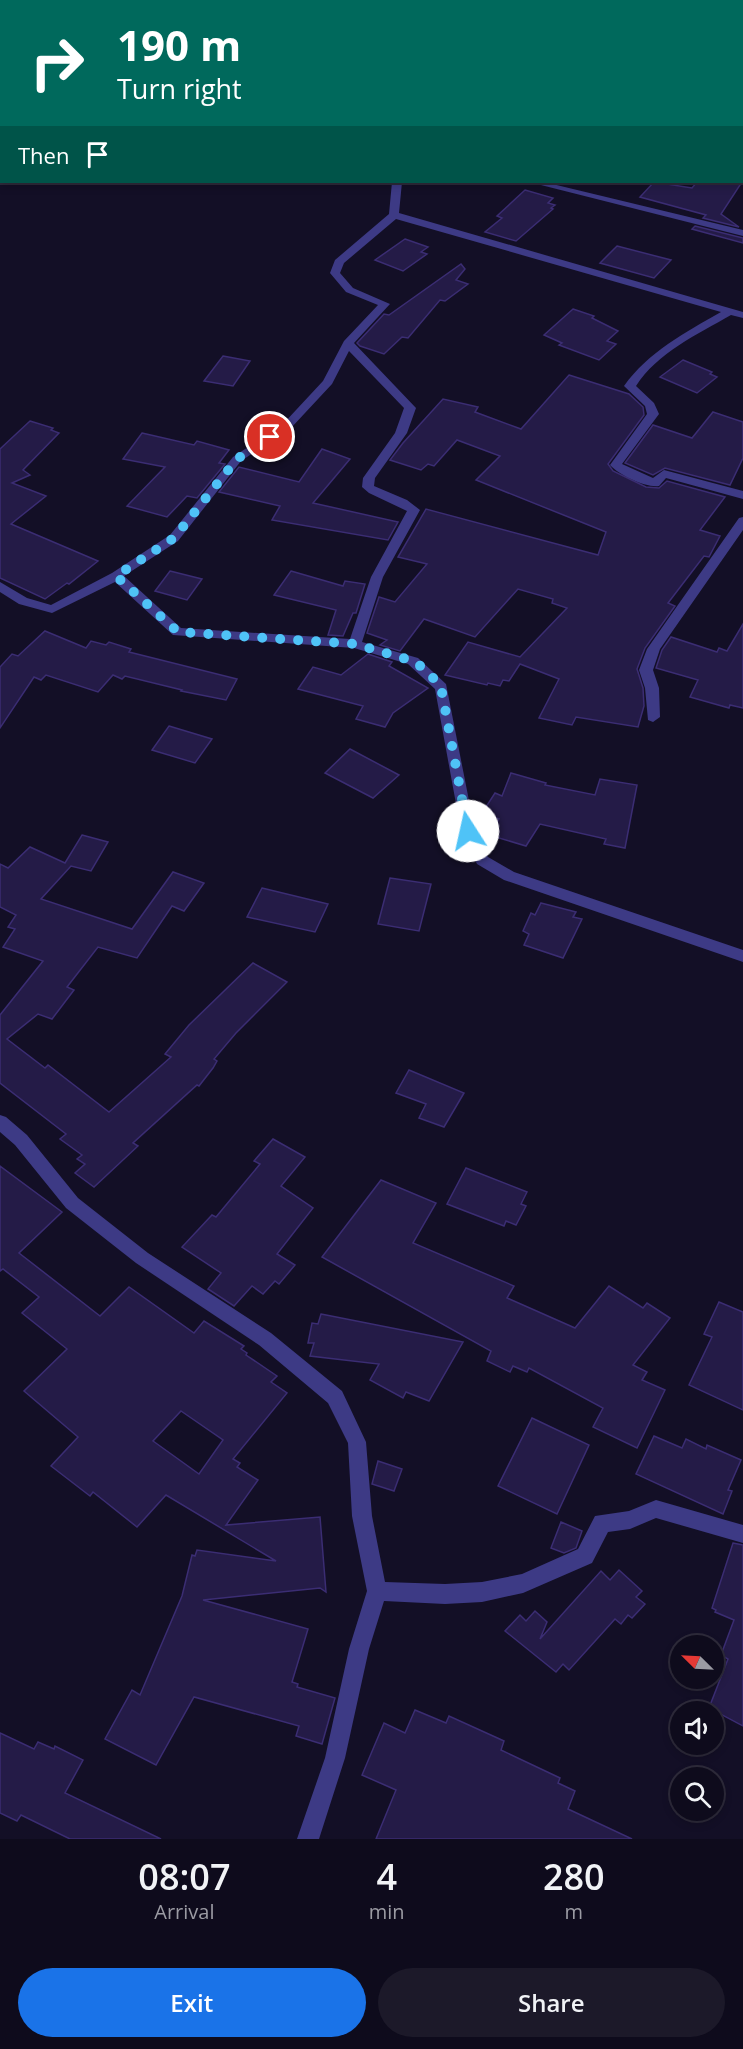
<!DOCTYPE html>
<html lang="en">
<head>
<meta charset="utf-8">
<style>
  body { margin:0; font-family:"Open Sans",sans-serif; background:#1c1929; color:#f1f3f6; height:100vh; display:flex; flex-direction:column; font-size:22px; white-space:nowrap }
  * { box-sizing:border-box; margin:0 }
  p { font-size:20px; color:#9b9ba3 }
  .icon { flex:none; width:33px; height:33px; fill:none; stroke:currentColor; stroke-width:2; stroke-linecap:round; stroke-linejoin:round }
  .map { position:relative; height:1839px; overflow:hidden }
  .drawer { display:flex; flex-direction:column; background:#0e0b1c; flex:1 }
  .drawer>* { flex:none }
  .banner { position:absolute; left:0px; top:0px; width:744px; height:183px; box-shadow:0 3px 9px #0003,0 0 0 2px #2e2b3b; background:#00695c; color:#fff; overflow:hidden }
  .needle { width:39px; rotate:294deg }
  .buttons { position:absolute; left:670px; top:1635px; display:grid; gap:12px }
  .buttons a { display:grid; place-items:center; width:54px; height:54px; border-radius:50%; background:#0e0b1c; box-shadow:0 3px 9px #0003,0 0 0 2px #2e2b3b; font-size:30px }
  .pin { position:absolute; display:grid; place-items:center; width:51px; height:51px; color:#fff; margin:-26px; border:3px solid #fff; border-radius:50%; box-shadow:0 2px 6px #0007 }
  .me { position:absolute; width:66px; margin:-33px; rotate:350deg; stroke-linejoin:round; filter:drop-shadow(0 0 4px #0008) }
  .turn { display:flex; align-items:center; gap:21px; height:126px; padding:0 18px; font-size:27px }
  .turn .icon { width:78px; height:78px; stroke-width:2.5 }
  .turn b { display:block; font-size:42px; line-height:51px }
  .then { display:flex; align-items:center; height:57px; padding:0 18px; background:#0003; gap:12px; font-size:22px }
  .eta { display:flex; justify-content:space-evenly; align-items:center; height:102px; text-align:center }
  .eta b { font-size:36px; font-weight:600; line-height:42px }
  .primary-button { display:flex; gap:12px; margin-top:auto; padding:12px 18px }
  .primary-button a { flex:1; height:69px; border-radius:36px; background:#1a73e8; color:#fff; font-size:24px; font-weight:600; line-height:69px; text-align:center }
  .primary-button a+a { background:#1c1929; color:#f1f3f6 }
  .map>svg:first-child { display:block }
</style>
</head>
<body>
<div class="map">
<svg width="743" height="1839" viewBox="0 0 743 1839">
  <rect width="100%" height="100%" fill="#130f26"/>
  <!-- building -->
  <g fill="#241b47" stroke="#3b2d73" stroke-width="1.5" fill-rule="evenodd">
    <path d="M654,182L692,188L697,182H742L721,214L739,227L703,218L706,215L640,197Z"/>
    <path d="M525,190L553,198L548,203L555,205L551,208L553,209L516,241L485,232L502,218L497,216Z"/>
    <path d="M695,226L743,238V243L692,229Z"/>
    <path d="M405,239L428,247L421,252L427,254L403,271L375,260Z"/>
    <path d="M617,246L671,260L654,278L600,263Z"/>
    <path d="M461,264L465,269L456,280L468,284L445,301L440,300L408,338L402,337L384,354L360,346L357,343L384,314L389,315Z"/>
    <path d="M573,309L594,316L592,318L618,331L607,341L616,344L599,360L559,345L562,343L544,335Z"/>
    <path d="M223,356L250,361L233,386L204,381Z"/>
    <path d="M683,360L712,372L710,374L717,377L697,393L660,377Z"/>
    <path d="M569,375L629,394L643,407L644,415L608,464L613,471L646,487L659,488L667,481L725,497L700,530L720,536L709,557L704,556L668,603L675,606L645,648L637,669L643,688L644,706L638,727L576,717L572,725L539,718L559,679L520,664L509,681L503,680L500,686L488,683L487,685L445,675L468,642L520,657L567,608L552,603L553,599L518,589L475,637L424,619L400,651L380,645L387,640L367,633L379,597L395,602L427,564L398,557L426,509L598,555L606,532L476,480L500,456L457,440L434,466L428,464L421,470L390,460L403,443L443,399L478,407L475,412L521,429Z"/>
    <path d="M713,412L743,422V458L730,485L665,468L653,475L625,463L653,425L692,438Z"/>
    <path d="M30,421L53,428L51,430L59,433L23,470L30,475L12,483L46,496L11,524L98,561L69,584L67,583L45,599L0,578V449Z"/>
    <path d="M142,433L194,445L197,441L229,450L219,463L225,464L197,498L187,496L167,517L127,506L165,467L123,459Z"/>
    <path d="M322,449L350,459L313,503L398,522L388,540L272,520L280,506L219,492L239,467L299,482Z"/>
    <path d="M170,571L202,579L187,600L155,591Z"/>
    <path d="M291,571L343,586L345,581L365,584L356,613H353L343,636L328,635L336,610L274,595Z"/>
    <path d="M743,624V708L730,705L729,708L690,697L698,680L656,668L662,650L671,637L717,652L719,648L727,651Z"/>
    <path d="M45,631L86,648L91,641L106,645L109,642L131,649L129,652L237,679L226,700L181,691L182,690L125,676L122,679L113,675L98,692L46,675L41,680L34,677L0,728V667L12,654L18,656Z"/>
    <path d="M368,654L392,662L389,666L428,688L393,713L385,727L356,719L363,706L298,689L313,667L341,675Z"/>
    <path d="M169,726L212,739L195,763L152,750Z"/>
    <path d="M350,749L399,775L373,798L325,773Z"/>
    <path d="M511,773L546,783L545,785L595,795L600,779L637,785L625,848L604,844L606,839L540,824L526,846L489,835L499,819L482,813L495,793L502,796Z"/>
    <path d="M82,835L108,842L91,871L71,866L41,899L132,929L173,872L204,883L184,911L172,906L137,958L98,947L67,987L74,990L52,1019L38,1014L7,1039L45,1068L48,1065L109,1112L171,1057L165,1054L189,1025L253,963L287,982L236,1033L214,1059L217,1061L213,1068L199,1086L197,1085L133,1143L138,1146L94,1187L75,1173L85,1164L77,1159L82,1155L60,1139L66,1134L0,1083V1015L43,961L3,947L15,929L8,927L16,915L0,907V864L8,868L30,847L65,863Z"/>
    <path d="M390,878L431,884L419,931L378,924Z"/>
    <path d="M262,888L328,904L315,932L247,917Z"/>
    <path d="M541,903L576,912L573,917L582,919L563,958L524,945L529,934L523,931L531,913L535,915Z"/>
    <path d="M409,1070L464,1093L444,1127L419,1118L426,1104L396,1093Z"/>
    <path d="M273,1139L305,1157L281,1186L313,1208L277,1254L295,1265L279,1284L275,1281L263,1294L252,1286L234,1306L208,1289L221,1273L182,1247L212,1215L216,1217L260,1164L254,1161Z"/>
    <path d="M0,1166L62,1212L19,1253L100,1316L129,1287L194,1333L204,1321L244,1346L241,1349L247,1353L246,1355L277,1376L271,1382L287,1393L233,1459L240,1463L237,1467L258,1480L226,1525L320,1517L326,1592L320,1588L203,1600L308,1629L292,1682L298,1684L297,1687L335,1698L322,1744L296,1736L299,1726L194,1697L156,1765L105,1739L132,1690L140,1695L182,1596L192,1555L195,1556L197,1550L276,1561L166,1495L137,1527L93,1492L90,1496L51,1466L78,1437L24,1391L67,1349L22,1313L39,1297L3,1269L0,1271ZM181,1411L223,1440L199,1474L153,1441Z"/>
    <path d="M466,1168L527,1192L521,1204L526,1206L516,1225L506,1221L504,1226L447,1204Z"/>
    <path d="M381,1180L436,1203L413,1243L514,1286L507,1298L575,1328L609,1286L643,1308L647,1303L670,1318L633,1365L647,1372L642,1380L665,1390L637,1448L593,1427L603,1408L529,1368L527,1372L513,1366L510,1372L487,1361L491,1351L322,1257Z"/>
    <path d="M719,1302L743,1312V1410L689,1385L712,1337L704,1334Z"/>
    <path d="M321,1314L463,1342L429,1401L406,1392L403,1398L370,1380L379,1364L310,1356L314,1343H308L312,1323L318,1324Z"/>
    <path d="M532,1418L589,1445L557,1514L498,1486Z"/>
    <path d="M654,1436L682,1448L686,1439L706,1449L707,1445L741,1460L728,1490L732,1491L723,1514L636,1474Z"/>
    <path d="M378,1461L402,1469L394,1491L372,1484Z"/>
    <path d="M561,1522L582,1531L576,1548L564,1553L551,1548Z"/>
    <path d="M733,1543L743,1545V1726L709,1708L728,1659L721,1655L734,1620L715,1612L716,1610L712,1608Z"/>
    <path d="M619,1570L642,1591L636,1597L645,1604L632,1618L628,1615L621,1624L615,1619L569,1670L563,1664L556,1672L505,1631L520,1615L526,1621L535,1611L547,1622L540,1639L601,1571L610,1580Z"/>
    <path d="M415,1710L446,1723L449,1716L504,1741L501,1750L560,1778L558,1783L575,1791L568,1809L632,1839H376L396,1790L362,1775L384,1723L405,1733Z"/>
    <path d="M0,1733L34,1749L38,1742L54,1749L55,1746L83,1760L65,1793L161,1839H70L21,1815L17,1821L0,1813Z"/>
  </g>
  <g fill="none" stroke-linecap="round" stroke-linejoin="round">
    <!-- street -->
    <g fill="#3d3a85" fill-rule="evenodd">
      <path d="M57,0H66L56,2Z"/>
      <path d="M237,0H248L250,2H238Z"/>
      <path d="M279,0H289L278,2Z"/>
      <rect x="628" y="0" width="8" height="2"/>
      <path d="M0,39H2L0,46Z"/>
      <rect x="742" y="97" width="1" height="6"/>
      <rect x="742" y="158" width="1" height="6"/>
      <path d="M392,182H402L399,213L743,312V318L731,315C698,334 657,353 636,386L654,403L659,414L622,464L653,478L664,470L743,491V499L666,478L659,486C646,488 619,475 610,465L647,414L645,406L624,386C648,352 686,332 721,312L396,219L344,263L340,273L353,288L390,304L354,343L416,408L407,433L375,478L374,486L407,500L420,510L383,577L362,642L418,658L446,684L475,831L488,857L514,872L743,950V962L504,880L477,864L461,831L435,689L408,664L354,648L173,635L115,582L52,613L19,604L0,592V582L27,598L51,605L112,573L170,535L233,457L283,424L323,381L344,341L378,305L346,292L330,273L335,260L389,214ZM349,351L404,408L395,433L363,478L362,487L369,493L407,511L371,577L350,639L181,628L124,576L178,541L241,461L291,428L332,384Z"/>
      <path d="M529,182H544L743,230V236Z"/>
      <path d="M743,517V530L660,649L653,670L659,688L660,717L653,722L648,720L645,688L639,670L647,649L739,518Z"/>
      <path d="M0,1115L6,1117L27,1135L78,1198L148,1253L271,1333L342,1391L366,1442L372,1516L385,1582L445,1584L482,1582L522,1574L578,1549L595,1516L629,1511L656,1500L743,1525V1543L656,1518L630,1529L608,1532L592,1563L523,1593L482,1602L445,1604L384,1601L369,1649L345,1758L319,1839H297L325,1758L349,1649L367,1591L352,1516L348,1443L328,1403L259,1345L136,1263L66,1208L15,1145L0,1132Z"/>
    </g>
  </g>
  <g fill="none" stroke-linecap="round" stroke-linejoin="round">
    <!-- route -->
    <path stroke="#4fc3f7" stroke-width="10" stroke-dasharray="0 18" d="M270,437L237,459L174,538L116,576L178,632L355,644L413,661L426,670L441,687L468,831"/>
  </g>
</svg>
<div class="buttons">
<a><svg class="needle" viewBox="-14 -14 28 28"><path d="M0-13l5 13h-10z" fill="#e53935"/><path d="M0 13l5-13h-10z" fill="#9b9ba3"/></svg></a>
<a><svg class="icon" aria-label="sound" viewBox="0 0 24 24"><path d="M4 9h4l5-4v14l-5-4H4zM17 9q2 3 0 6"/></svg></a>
<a><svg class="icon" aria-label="search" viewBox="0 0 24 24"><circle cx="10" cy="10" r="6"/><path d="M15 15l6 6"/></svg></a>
</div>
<div class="pin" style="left:270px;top:437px;background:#d93025"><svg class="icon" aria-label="arrive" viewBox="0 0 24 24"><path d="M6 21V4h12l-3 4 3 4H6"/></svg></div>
<svg class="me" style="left:468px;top:831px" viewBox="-20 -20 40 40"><circle r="19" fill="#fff"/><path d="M0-13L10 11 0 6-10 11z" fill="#4fc3f7"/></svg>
<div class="banner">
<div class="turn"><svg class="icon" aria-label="right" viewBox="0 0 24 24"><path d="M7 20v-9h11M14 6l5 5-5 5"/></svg><div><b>190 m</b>Turn right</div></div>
<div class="then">Then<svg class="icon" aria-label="arrive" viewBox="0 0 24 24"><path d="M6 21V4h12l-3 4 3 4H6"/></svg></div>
</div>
</div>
<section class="drawer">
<div class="eta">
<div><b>08:07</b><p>Arrival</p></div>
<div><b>4</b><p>min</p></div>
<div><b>280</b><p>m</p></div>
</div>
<div class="primary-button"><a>Exit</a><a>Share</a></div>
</section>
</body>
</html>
